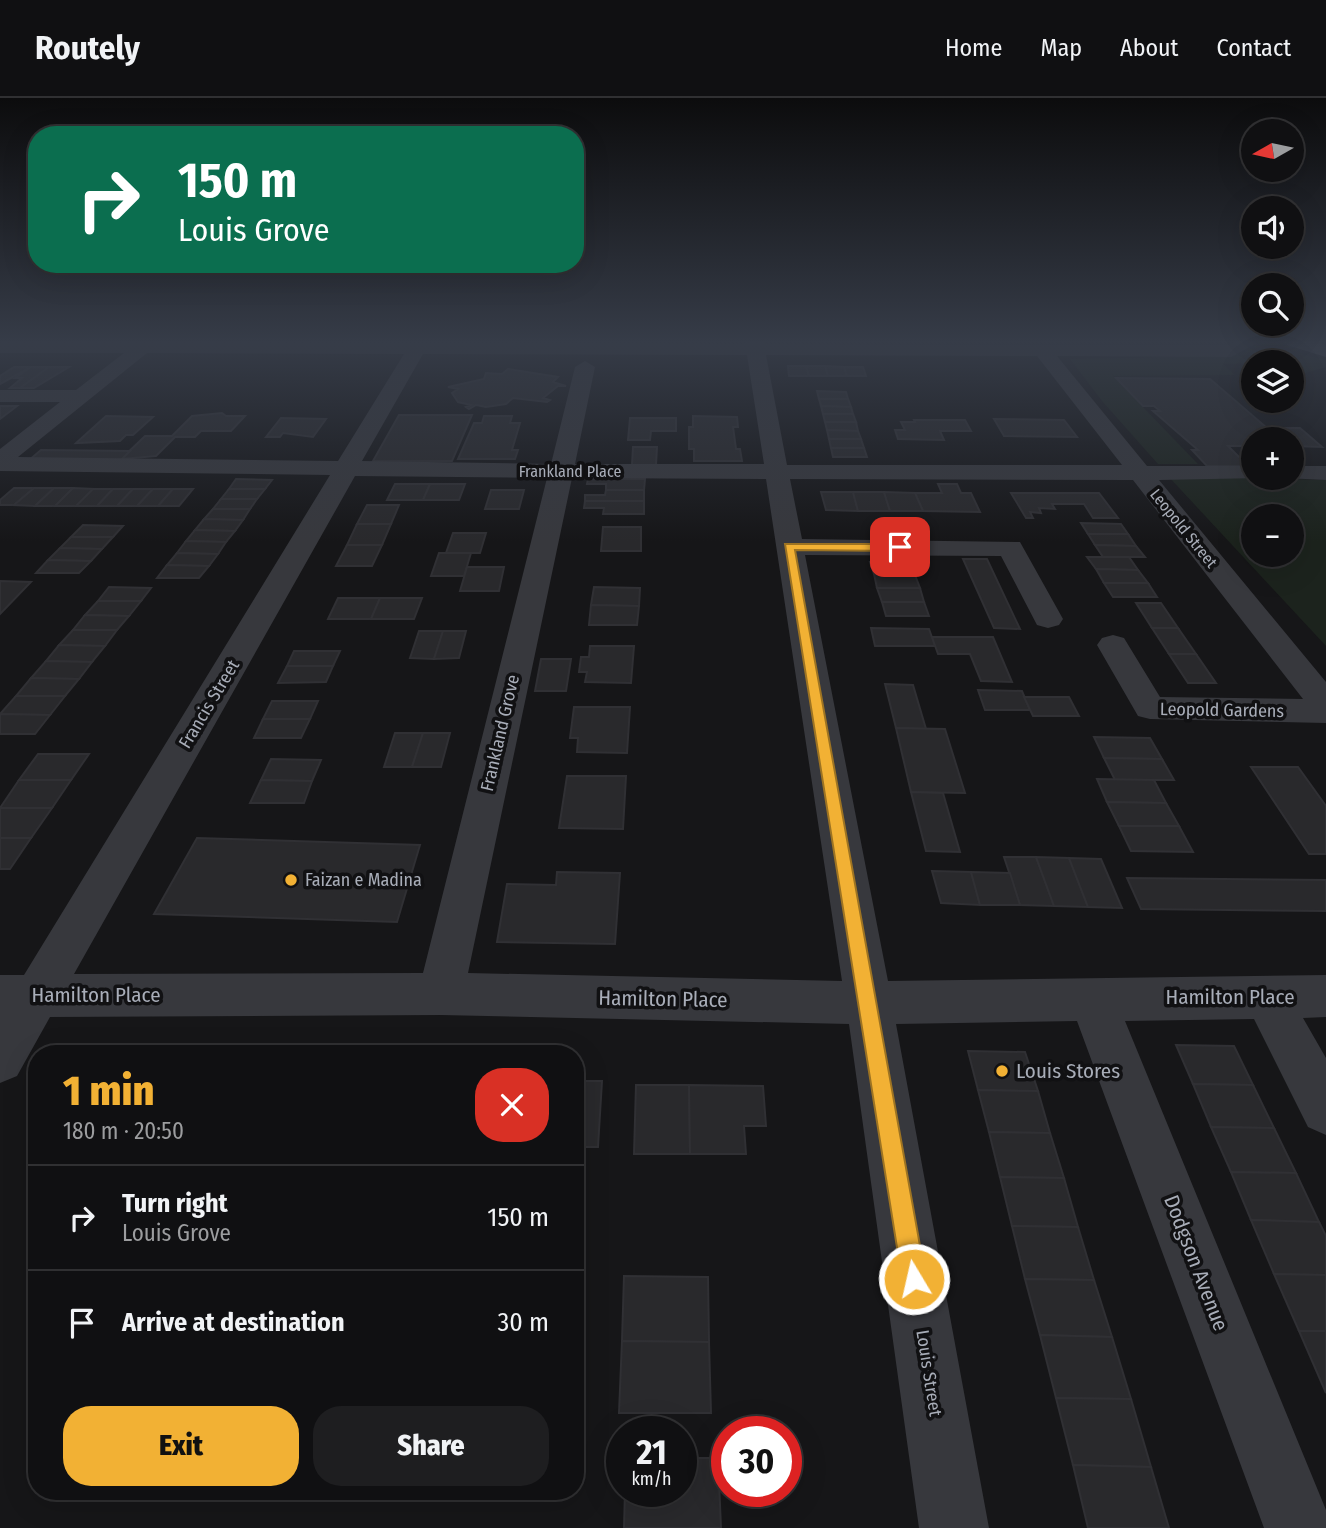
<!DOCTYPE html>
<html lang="en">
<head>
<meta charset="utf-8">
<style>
  body { margin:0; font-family:"Fira Sans Condensed",sans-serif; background:#1e1e20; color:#f1f3f6; height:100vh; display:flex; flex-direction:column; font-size:26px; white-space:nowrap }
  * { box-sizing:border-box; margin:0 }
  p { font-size:23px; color:#9c9d9f }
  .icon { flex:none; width:38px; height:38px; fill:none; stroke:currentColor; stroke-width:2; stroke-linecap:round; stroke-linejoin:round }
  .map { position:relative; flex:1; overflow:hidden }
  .details { position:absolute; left:28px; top:947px; width:556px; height:455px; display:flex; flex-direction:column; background:#101012; border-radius:28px; box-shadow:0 7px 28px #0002,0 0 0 2px #303032 }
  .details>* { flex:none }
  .guide { position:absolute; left:28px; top:28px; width:556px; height:147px; border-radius:28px; box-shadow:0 7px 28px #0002,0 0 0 2px #303032; background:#0b6e4f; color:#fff; overflow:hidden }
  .needle { width:46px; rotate:261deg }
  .fabs { position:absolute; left:1241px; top:21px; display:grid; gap:14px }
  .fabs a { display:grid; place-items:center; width:63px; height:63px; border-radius:50%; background:#101012; box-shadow:0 7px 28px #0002,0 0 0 2px #303032; font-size:35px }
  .speed { position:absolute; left:606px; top:1318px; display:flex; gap:14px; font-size:35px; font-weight:700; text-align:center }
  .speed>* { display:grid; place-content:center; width:91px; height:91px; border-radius:50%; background:#101012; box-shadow:0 7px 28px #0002,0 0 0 2px #303032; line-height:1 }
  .speed small { font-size:18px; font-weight:400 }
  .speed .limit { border:10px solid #d22; background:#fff; color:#111 }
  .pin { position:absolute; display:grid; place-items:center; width:60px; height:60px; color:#fff; margin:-30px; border-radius:14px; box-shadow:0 4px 10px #0006 }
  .me { position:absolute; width:77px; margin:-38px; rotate:351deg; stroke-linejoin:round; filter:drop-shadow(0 0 5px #0008) }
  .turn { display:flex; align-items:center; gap:24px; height:147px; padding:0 35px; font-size:32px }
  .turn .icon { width:91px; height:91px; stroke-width:2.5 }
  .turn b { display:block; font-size:49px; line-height:60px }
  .round { display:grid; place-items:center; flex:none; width:74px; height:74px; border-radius:28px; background:#1e1e20 }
  .head { display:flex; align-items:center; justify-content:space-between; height:119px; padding:0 35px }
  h1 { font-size:42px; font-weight:800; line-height:52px; color:#f2b134 }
  .button { display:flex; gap:14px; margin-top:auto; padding:14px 35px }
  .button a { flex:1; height:80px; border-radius:28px; background:#f2b134; color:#111; font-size:28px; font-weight:800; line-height:80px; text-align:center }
  .button a+a { background:#1e1e20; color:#f1f3f6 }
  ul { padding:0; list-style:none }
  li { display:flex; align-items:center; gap:21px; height:105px; padding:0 35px; border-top:2px solid #303032 }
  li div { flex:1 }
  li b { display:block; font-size:26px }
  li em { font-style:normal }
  header { display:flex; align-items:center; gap:42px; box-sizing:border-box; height:98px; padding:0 35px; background:#101012; border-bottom:2px solid #303032 }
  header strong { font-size:33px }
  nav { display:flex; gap:38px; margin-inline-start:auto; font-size:24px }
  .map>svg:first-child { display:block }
</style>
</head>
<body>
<header>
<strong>Routely</strong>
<nav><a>Home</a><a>Map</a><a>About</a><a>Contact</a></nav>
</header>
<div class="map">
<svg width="1326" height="1430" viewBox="0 0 1326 1430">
  <rect width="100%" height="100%" fill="#161618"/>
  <!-- green -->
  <g fill="#1c231d" fill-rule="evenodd">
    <path d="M1272,249L1326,262V269L1292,279V264L1223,266L1235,277L1113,278L1198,366H1158L1102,303L1070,261L1220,258Z"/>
    <path d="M1168,378L1326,382V548ZM1253,418H1292V457H1253Z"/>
  </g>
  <!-- building -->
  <g fill="#29292c" stroke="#303034" stroke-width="2">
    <path d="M788,268H806L809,278H789Z"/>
    <path d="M806,268H825L828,278H809Z"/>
    <path d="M825,268L844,269L847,278H828Z"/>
    <path d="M14,269H31L0,286V278Z"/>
    <path d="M31,269H49L20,290H10L22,280H15Z"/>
    <path d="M49,269H69L34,290H20Z"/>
    <path d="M844,269H863L866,278H847Z"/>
    <path d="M508,271L558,279L553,284L566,288H558L543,300L550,302L547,304L513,300L506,306L486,309L476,307L469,311L466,309L471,307L458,304L452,295L458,291L448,289L484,281L486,275L502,276Z"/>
    <path d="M1116,280L1210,281L1267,330H1300L1322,349L1292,348V341H1253V348H1228L1248,368H1207L1192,352H1198L1153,313H1160L1154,308H1143Z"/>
    <path d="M817,293L846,294L848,301H819Z"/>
    <path d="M819,301H848L851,309L821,308Z"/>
    <path d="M0,308H17L0,321Z"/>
    <path d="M821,308L851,309L853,316H823Z"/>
    <path d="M222,315L226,318H245L231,333H201L195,339H175L156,358L121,361L145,338H172L192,318Z"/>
    <path d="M823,316H853L856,324H825Z"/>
    <path d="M399,317H472L452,363H373Z"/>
    <path d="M106,318L153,319L133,337H126L120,343L76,345Z"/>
    <path d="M484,318H512L510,325H520L512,352H518L515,361H458L474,325H482Z"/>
    <path d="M693,318L737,319L738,329H733L736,351H740L742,363H694V351H689V329H693Z"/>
    <path d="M281,320L326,321L313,339L283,335L280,339H266Z"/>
    <path d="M630,320H676V333H651L650,342H628Z"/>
    <path d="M994,321L1064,322L1077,339L1004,338Z"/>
    <path d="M914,322H965L971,333H940L944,342L898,341L895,332H905L901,324H915Z"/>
    <path d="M825,324H856L858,333L827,332Z"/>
    <path d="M827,332L858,333L861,341H829Z"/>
    <path d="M829,341H861L864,350H831Z"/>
    <path d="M633,349H657L656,367H632Z"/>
    <path d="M831,350H864L867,359H833Z"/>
    <path d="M41,352L130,353L119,364L28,363Z"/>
    <path d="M236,381L272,382L265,391H229Z"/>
    <path d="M588,381H645L644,392H606V386H587Z"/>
    <path d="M395,386H430L423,402H387Z"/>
    <path d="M430,386H465L459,402H423Z"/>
    <path d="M938,386H957L961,395H971L980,414L923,413L915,395H942Z"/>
    <path d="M14,390H34L14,407H0V402Z"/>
    <path d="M34,390H54L35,408L14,407Z"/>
    <path d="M54,390H73L55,408H35Z"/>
    <path d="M73,390L93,391L76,408H55Z"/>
    <path d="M93,391H113L97,408H76Z"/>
    <path d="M113,391H133L117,408H97Z"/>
    <path d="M133,391H153L137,408H117Z"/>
    <path d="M153,391H173L158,408H137Z"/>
    <path d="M173,391H193L179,408H158Z"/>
    <path d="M229,391H265L257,401H221Z"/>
    <path d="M491,392H524L519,411H485Z"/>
    <path d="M606,392H644V403H585V397H605Z"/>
    <path d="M821,394H853L858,413L826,412Z"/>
    <path d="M853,394H884L890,413H858Z"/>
    <path d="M884,394L915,395L923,413H890Z"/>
    <path d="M1011,395H1099L1118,420H1093L1084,406H1052L1055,411L1039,410L1041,415L1030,414L1033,420H1026Z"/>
    <path d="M221,401H257L250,411H213Z"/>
    <path d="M585,403H644V416H603L604,410H584Z"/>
    <path d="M367,407H399L391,426H357Z"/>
    <path d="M213,411H250L243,422L204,421Z"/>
    <path d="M204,421L243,422L235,433L195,432Z"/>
    <path d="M1081,425L1121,426L1128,436H1088Z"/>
    <path d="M357,426H391L382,447H347Z"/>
    <path d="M83,427L123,428L113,439H71Z"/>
    <path d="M603,429H641V453H601Z"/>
    <path d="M195,432L235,433L226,444L186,443Z"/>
    <path d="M453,435H486L480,455H446Z"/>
    <path d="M1088,436H1128L1136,448L1095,447Z"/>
    <path d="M71,439H113L102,451L60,450Z"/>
    <path d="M186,443L226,444L218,456L177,455Z"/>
    <path d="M347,447H382L372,468H336Z"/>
    <path d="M1095,447L1136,448L1145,459H1103Z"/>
    <path d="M60,450L102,451L91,463L48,462Z"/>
    <path d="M177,455L218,456L209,468L167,467Z"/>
    <path d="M439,455H471L464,478H431Z"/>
    <path d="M1087,459H1129L1138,472L1096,471Z"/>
    <path d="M963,461H987L1020,531L994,530Z"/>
    <path d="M48,462L91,463L79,475H36Z"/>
    <path d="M870,464H910L915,477L874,476Z"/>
    <path d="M167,467L209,468L199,480H157Z"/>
    <path d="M467,469H504L499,493H460Z"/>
    <path d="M1096,471L1138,472L1148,485H1104Z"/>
    <path d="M874,476L915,477L920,490H877Z"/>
    <path d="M0,483L31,484L0,516Z"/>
    <path d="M1104,485H1148L1157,499H1113Z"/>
    <path d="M109,489L151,490L141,503H98Z"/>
    <path d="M594,489L640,490L639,508L591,507Z"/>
    <path d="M877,490H920L924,504H882Z"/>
    <path d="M338,500H380L371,521H328Z"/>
    <path d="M380,500H422L414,521H371Z"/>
    <path d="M98,503H141L129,518L85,517Z"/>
    <path d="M882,504H924L929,518H886Z"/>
    <path d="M1136,505H1161L1178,530H1152Z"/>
    <path d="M591,507L639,508L637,527H589Z"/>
    <path d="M85,517L129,518L117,532H73Z"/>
    <path d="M871,530L929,531L935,548H875Z"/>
    <path d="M1152,530H1178L1196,556H1169Z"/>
    <path d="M73,532H117L105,548L59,547Z"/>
    <path d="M419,533H443L434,561L410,560Z"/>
    <path d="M443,533H466L459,560L434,561Z"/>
    <path d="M932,539H993L1012,584L981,583L970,556H938Z"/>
    <path d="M59,547L105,548L92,564L46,563Z"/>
    <path d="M590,548H634L631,585L585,584L587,574H579L581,559H589Z"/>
    <path d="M294,553H340L333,568H287Z"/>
    <path d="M1169,556H1196L1216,585H1188Z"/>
    <path d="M541,561H571L566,593H535Z"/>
    <path d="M46,563L92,564L79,581L31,580Z"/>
    <path d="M287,568H333L326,584L278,585Z"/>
    <path d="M31,580L79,581L65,598H16Z"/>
    <path d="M885,586L913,587L926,631L896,630Z"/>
    <path d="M978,592L1022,593L1030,612H985Z"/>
    <path d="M16,598H65L50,617L0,616Z"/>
    <path d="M1024,599H1069L1079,618H1033Z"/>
    <path d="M272,603H318L310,621H263Z"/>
    <path d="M574,609H630L627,655L577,654L578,640H570Z"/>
    <path d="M0,616L50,617L35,636H0Z"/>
    <path d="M263,621H310L301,640H254Z"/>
    <path d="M896,630L945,631L965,695L911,694Z"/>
    <path d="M395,635H423L412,669H384Z"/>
    <path d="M423,635H450L441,669H412Z"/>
    <path d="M1094,639L1150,640L1162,661L1104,660Z"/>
    <path d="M38,656H89L71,682H19Z"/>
    <path d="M1104,660L1162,661L1174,682H1115Z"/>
    <path d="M271,661L321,662L312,683L261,682Z"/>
    <path d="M1251,669H1298L1326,708V756H1309Z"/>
    <path d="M567,678H626L623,731L559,730Z"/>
    <path d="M1097,681L1154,682L1166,705L1107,704Z"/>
    <path d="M19,682H71L52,710H0Z"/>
    <path d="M261,682L312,683L304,705H250Z"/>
    <path d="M911,694L943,695L960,754L926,753Z"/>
    <path d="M1107,704L1166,705L1179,728H1119Z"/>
    <path d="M0,710H52L31,740H0Z"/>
    <path d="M1119,728H1179L1193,754L1131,753Z"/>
    <path d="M0,740H31L10,771H0Z"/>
    <path d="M197,740L420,747L397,824L154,816Z"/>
    <path d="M1004,759H1036L1054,808L1020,807Z"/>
    <path d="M1036,759L1069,760L1088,809L1054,808Z"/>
    <path d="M1069,760L1101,761L1122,810L1088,809Z"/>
    <path d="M932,773L971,774L980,807L941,805Z"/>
    <path d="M557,774L620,775L615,846L497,844L507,786L556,787Z"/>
    <path d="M971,774L1010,775L1020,807H980Z"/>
    <path d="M1127,780L1326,782V813L1141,811Z"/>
    <path d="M1176,947L1234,948L1253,987L1193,986Z"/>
    <path d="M968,953L1025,954L1038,993L978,992Z"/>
    <path d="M576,983H602L598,1049H576Z"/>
    <path d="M1193,986L1253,987L1274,1030L1211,1029Z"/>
    <path d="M636,987H689L690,1056H634Z"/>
    <path d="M689,987L763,988L766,1028H744L746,1056H690Z"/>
    <path d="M978,992L1038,993L1050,1035L989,1034Z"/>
    <path d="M1211,1029L1274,1030L1296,1075L1231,1074Z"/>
    <path d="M989,1034L1050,1035L1064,1080L1000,1079Z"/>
    <path d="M1231,1074L1296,1075L1319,1124L1251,1122Z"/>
    <path d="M1000,1079L1064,1080L1078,1129L1012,1128Z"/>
    <path d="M1251,1122L1319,1124L1326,1138V1177L1274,1176Z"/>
    <path d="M1012,1128L1078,1129L1094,1182L1025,1181Z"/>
    <path d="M1274,1176L1326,1177V1233H1299Z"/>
    <path d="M624,1178L708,1179L709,1244L622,1243Z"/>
    <path d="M1025,1181L1094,1182L1112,1239L1040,1237Z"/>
    <path d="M1299,1233H1326V1295Z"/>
    <path d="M1040,1237L1112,1239L1131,1301L1056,1300Z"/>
    <path d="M622,1243L709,1244L711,1315H619Z"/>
    <path d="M1056,1300L1131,1301L1151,1369L1073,1367Z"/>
    <path d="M681,1360H718L721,1430H624L625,1393H681Z"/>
    <path d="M1073,1367L1151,1369L1169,1430H1088Z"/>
  </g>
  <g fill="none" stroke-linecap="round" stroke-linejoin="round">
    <!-- minor -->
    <g fill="#37383d" fill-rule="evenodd">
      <path d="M0,243L745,246V243H763L764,246L1228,247L1237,243H1261L1231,259L1057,258L1147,368H1253V380H1261L1159,382L1326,584V625L1150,621L1138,618L1097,547L1102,540L1113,537L1124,540L1160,599L1303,601L1133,382L790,381L802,441L1020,444L1063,521L1059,527L1048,530L1037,527L1001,458L805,457L888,883L1326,877V919L1303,920L1326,960V1037L1308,1029L1254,921L1125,923L1326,1412V1430H1264L1077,923L896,926L989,1430H919L849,926L441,917L50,919L17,978L0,985V877H24L330,377L0,373V351L60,304H0V292H76L124,255H0ZM147,255L404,256L338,363L18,359ZM423,256L747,257L764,366H575L595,269L585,263L575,269L551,366L362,363ZM766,257L1037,258L1122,367H787ZM355,378L547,380L423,875L74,876ZM572,380L766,381L842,883L468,875Z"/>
      <path d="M1292,368H1326V382L1284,380H1292Z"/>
    </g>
    <!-- major -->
    <path fill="#53555c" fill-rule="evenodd" d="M1284,243H1313L1326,247V259L1287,247Z"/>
  </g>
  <!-- sky -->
  <linearGradient id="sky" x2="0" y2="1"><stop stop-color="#0c0c0d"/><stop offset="0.55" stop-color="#363c48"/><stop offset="1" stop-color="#363c48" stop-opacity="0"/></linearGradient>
  <rect width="1326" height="443" fill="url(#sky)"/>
  <!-- route -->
  <path fill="#f2b134" stroke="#9d7322" stroke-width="2" d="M785,446H900L905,449L900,453L795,452L926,1181L922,1190L914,1194L905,1190L902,1181Z"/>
  <!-- markers -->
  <g fill="#f2b134" stroke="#111113" stroke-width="2.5">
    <circle cx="291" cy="782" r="7"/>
    <circle cx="1002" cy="973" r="7"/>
  </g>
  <g text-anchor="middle" stroke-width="7" stroke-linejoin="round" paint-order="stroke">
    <!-- far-street labels -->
    <g font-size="16" fill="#a8adb8" stroke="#111113">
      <text x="570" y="379">Frankland Place</text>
      <text transform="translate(1184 430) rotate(51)" y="6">Leopold Street</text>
    </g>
    <!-- street labels -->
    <g font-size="18" fill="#a8adb8" stroke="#111113">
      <text transform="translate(209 606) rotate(-59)" y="6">Francis Street</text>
      <text transform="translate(1222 612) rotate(1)" y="6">Leopold Gardens</text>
      <text transform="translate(500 635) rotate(-77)" y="6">Frankland Grove</text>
      <text transform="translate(929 1275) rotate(81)" y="6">Louis Street</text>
    </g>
    <!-- poi labels -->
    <g font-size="18" fill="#a8adb8" stroke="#111113" text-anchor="start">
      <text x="305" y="788">Faizan e Madina</text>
    </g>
    <!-- near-street labels -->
    <g font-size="21" fill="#a8adb8" stroke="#111113">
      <text x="96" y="904">Hamilton Place</text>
      <text x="1230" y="906">Hamilton Place</text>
      <text transform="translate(663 901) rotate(1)" y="7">Hamilton Place</text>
      <text transform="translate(1196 1165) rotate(69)" y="7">Dodgson Avenue</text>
    </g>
    <!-- near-poi labels -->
    <g font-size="21" fill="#a8adb8" stroke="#111113" text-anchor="start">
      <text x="1016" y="980">Louis Stores</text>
    </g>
  </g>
</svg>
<div class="fabs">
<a><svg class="needle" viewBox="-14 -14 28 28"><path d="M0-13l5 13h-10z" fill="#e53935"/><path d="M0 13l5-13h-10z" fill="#9c9d9f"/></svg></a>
<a><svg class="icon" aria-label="sound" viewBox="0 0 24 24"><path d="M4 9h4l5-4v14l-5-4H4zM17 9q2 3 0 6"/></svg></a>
<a><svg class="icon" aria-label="search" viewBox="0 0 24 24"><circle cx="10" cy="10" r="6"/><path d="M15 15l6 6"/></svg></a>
<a><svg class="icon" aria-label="layers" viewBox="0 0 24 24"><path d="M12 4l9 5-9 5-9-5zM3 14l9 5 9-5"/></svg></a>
<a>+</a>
<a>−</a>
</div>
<div class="speed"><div>21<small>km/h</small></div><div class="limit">30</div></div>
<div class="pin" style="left:900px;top:449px;background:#d93025"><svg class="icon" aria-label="arrive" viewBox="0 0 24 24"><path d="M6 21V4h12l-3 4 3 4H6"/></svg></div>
<svg class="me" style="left:914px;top:1181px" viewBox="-20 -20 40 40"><circle r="17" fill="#f2b134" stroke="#fff" stroke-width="3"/><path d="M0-11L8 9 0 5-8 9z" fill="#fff"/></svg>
<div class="guide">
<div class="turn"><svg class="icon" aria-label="right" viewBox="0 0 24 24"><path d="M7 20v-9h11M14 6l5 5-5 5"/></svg><div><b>150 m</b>Louis Grove</div></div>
</div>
<section class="details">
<div class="head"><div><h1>1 min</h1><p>180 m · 20:50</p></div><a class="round" style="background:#d93025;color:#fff"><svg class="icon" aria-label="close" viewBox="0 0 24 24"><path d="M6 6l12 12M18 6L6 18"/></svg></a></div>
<ul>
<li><svg class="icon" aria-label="right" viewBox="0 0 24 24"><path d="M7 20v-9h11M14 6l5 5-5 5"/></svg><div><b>Turn right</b><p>Louis Grove</p></div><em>150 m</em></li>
<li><svg class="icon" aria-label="arrive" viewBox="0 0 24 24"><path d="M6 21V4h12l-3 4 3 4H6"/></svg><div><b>Arrive at destination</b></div><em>30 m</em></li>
</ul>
<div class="button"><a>Exit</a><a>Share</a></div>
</section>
</div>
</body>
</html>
